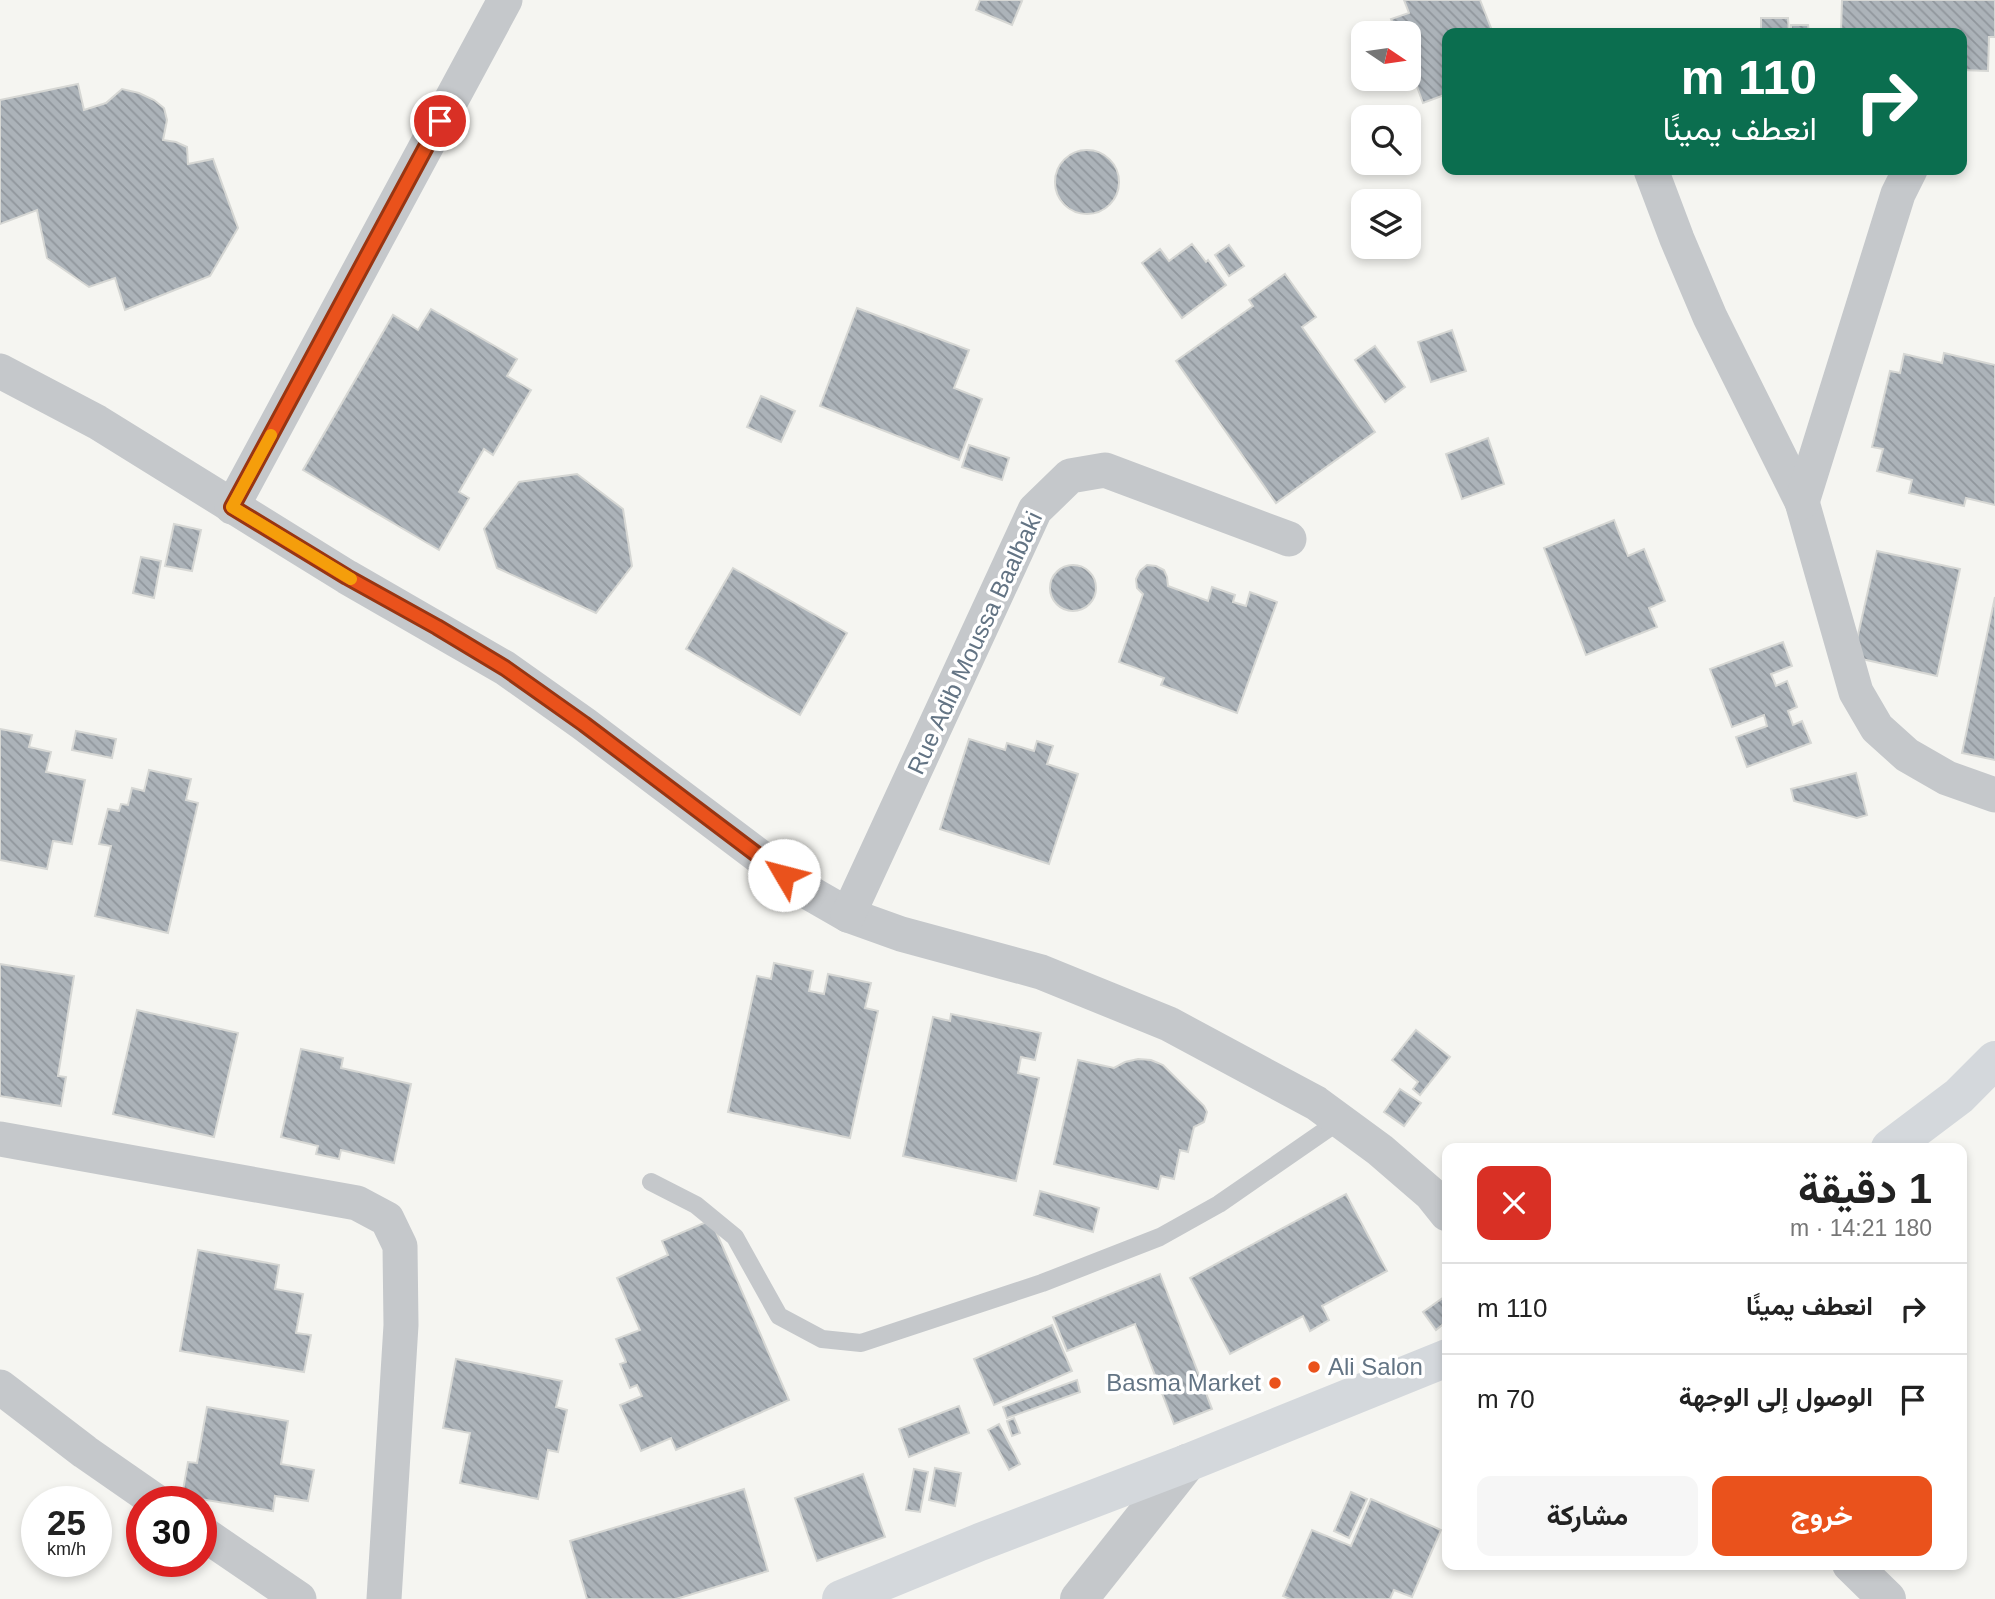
<!DOCTYPE html>
<html lang="ar">
<head>
<meta charset="utf-8">
<style>
  body { margin:0; font-family:Arial,Vazirmatn,sans-serif; background:#f6f6f6; color:#222; direction:rtl; height:100vh; display:flex; flex-direction:column; font-size:26px; white-space:nowrap }
  * { box-sizing:border-box; margin:0 }
  p { font-size:23px; color:#767676 }
  .icon { flex:none; width:38px; height:38px; fill:none; stroke:currentColor; stroke-width:2; stroke-linecap:round; stroke-linejoin:round }
  .map { position:relative; flex:1; overflow:hidden; direction:ltr }
  .drawer { position:absolute; left:1442px; top:1143px; width:525px; height:427px; display:flex; flex-direction:column; background:#fff; border-radius:14px; box-shadow:0 4px 10px #0003; direction:rtl }
  .drawer>* { flex:none }
  .hud { position:absolute; left:1442px; top:28px; width:525px; height:147px; border-radius:14px; box-shadow:0 4px 10px #0003; direction:rtl; background:#0b6e4f; color:#fff; overflow:hidden }
  .needle { width:46px; rotate:103deg }
  .buttons { position:absolute; left:1351px; top:21px; display:grid; gap:14px }
  .buttons a { display:grid; place-items:center; width:70px; height:70px; border-radius:14px; background:#fff; box-shadow:0 4px 10px #0003; font-size:35px }
  .speed { position:absolute; left:21px; top:1486px; display:flex; gap:14px; font-size:35px; font-weight:700; text-align:center }
  .speed>* { display:grid; place-content:center; width:91px; height:91px; border-radius:50%; background:#fff; box-shadow:0 4px 10px #0003; line-height:1 }
  .speed small { font-size:18px; font-weight:400 }
  .speed .limit { border:10px solid #d22; background:#fff; color:#111 }
  .pin { position:absolute; display:grid; place-items:center; width:60px; height:60px; color:#fff; margin:-30px; border:4px solid #fff; border-radius:50%; box-shadow:0 2px 7px #0007 }
  .me { position:absolute; width:77px; margin:-38px; rotate:307deg; stroke-linejoin:round; filter:drop-shadow(0 0 5px #0008) }
  .turn { display:flex; align-items:center; gap:24px; height:147px; padding:0 35px; font-size:32px }
  .turn .icon { width:91px; height:91px; stroke-width:2.5 }
  .turn b { display:block; font-size:49px; line-height:60px }
  .round { display:grid; place-items:center; flex:none; width:74px; height:74px; border-radius:14px; background:#f6f6f6 }
  .headline { display:flex; align-items:center; justify-content:space-between; height:119px; padding:0 35px }
  h1 { font-size:42px; font-weight:700; line-height:52px }
  .cta { display:flex; gap:14px; margin-top:auto; padding:14px 35px }
  .cta a { flex:1; height:80px; border-radius:14px; background:#ea521c; color:#fff; font-size:28px; font-weight:700; line-height:80px; text-align:center }
  .cta a+a { background:#f6f6f6; color:#222 }
  ul { padding:0; list-style:none }
  li { display:flex; align-items:center; gap:21px; height:91px; padding:0 35px; border-top:2px solid #e0e0e0 }
  li div { flex:1 }
  li b { display:block; font-size:26px }
  li em { font-style:normal }
  .map>svg:first-child { display:block }
</style>
</head>
<body>
<div class="map">
<svg width="1995" height="1599" viewBox="0 0 1995 1599">
  <defs>
    <pattern id="building-back-hatch" width="6" height="6" patternUnits="userSpaceOnUse" patternTransform="scale(1.75)"><rect width="6" height="6" fill="#acb3b9"/><path d="M-1 5l2 2M0 0l6 6M5-1l2 2" fill="none" stroke="#90969c"/></pattern>
  </defs>
  <rect width="100%" height="100%" fill="#f5f5f1"/>
  <!-- building -->
  <g fill="url(#building-back-hatch)" stroke="#d6d7d4" stroke-width="2">
    <path d="M980,0H1019L1022,1L1012,25L976,10Z"/>
    <path d="M1404,0H1480L1493,33H1447V94L1423,103L1409,65V33H1397L1391,19L1409,13Z"/>
    <path d="M1842,0H1995V37H1989L1988,71L1962,70V33H1841Z"/>
    <path d="M1761,18H1788L1789,33H1761Z"/>
    <path d="M1791,25H1808L1809,33H1791Z"/>
    <path d="M78,84L84,110L106,103L122,89L139,93L154,100L164,108L167,120L163,140L176,142L187,147L188,164L213,159L238,228L210,276L125,310L115,278L89,287L47,258L37,210L0,224V100Z"/>
    <circle cx="1087" cy="182" r="32"/>
    <path d="M1192,244L1206,262L1208,260L1226,285L1182,318L1142,263L1160,249L1169,261Z"/>
    <path d="M1229,245L1244,266L1229,276L1215,255Z"/>
    <path d="M1285,274L1316,317L1302,327L1375,432L1276,503L1176,361L1253,306L1249,300Z"/>
    <path d="M857,308L969,350L954,388L982,399L959,460L820,406Z"/>
    <path d="M431,309L517,359L507,376L531,390L493,455L484,449L459,492L469,498L439,550L303,470L393,315L418,330Z"/>
    <path d="M1452,330L1466,371L1431,382L1418,342Z"/>
    <path d="M1375,346L1405,387L1385,402L1355,360Z"/>
    <path d="M1944,353L1995,365V505L1966,498L1964,506L1909,493L1912,480L1877,471L1883,449L1872,447L1890,371L1900,373L1904,354L1942,363Z"/>
    <path d="M761,396L795,411L781,442L747,427Z"/>
    <path d="M1488,438L1504,484L1462,499L1446,454Z"/>
    <path d="M969,445L1009,458L1002,480L962,467Z"/>
    <path d="M577,474L623,509L632,566L596,613L497,568L484,529L519,482Z"/>
    <path d="M1614,520L1628,556L1644,549L1665,601L1649,608L1657,627L1586,655L1544,548Z"/>
    <path d="M174,524L201,530L192,571L165,566Z"/>
    <path d="M1877,551L1960,569L1937,676L1853,657Z"/>
    <path d="M141,557L161,561L154,598L133,593Z"/>
    <path d="M1147,565L1156,566L1164,570L1167,577L1168,586L1208,601L1212,587L1235,595L1233,602L1246,606L1250,592L1277,602L1237,713L1161,685L1164,678L1119,662L1143,594L1137,588L1136,579L1140,571Z"/>
    <circle cx="1073" cy="588" r="23"/>
    <path d="M733,568L847,633L800,715L686,649Z"/>
    <path d="M1995,597V760L1962,753Z"/>
    <path d="M1783,642L1792,666L1771,674L1776,686L1787,681L1797,707L1788,711L1793,725L1802,721L1811,743L1747,767L1736,737L1767,726L1764,715L1732,727L1710,669Z"/>
    <path d="M0,729L32,735L29,747L51,752L46,772L85,780L72,844L53,841L47,869L0,860Z"/>
    <path d="M76,731L116,739L112,758L72,750Z"/>
    <path d="M969,739L1005,750L1007,743L1034,751L1037,741L1053,746L1047,764L1078,774L1049,864L940,829Z"/>
    <path d="M149,770L191,779L186,800L198,803L168,933L95,916L111,846L99,844L108,809L119,811L121,804L128,805L132,788L144,791Z"/>
    <path d="M1856,773L1867,815L1857,818L1794,801L1791,789Z"/>
    <path d="M774,963L813,971L809,991L824,994L828,974L871,983L865,1008L878,1011L850,1138L728,1112L757,976L771,979Z"/>
    <path d="M0,964L74,976L58,1076L66,1077L61,1106L0,1096Z"/>
    <path d="M137,1010L238,1033L214,1137L113,1114Z"/>
    <path d="M951,1014L1041,1033L1035,1060L1021,1057L1018,1073L1039,1078L1016,1181L903,1156L933,1017L950,1021Z"/>
    <path d="M1416,1030L1450,1057L1420,1095L1413,1089L1418,1082L1392,1060Z"/>
    <path d="M301,1049L343,1058L341,1068L411,1084L394,1163L341,1150L339,1159L316,1154L318,1146L281,1137Z"/>
    <path d="M1138,1059L1151,1060L1163,1065L1204,1106L1207,1112L1204,1122L1194,1127L1188,1152L1180,1150L1174,1179L1161,1176L1158,1189L1054,1164L1078,1060L1114,1068L1125,1062Z"/>
    <path d="M1400,1089L1421,1103L1404,1126L1384,1112Z"/>
    <path d="M1040,1191L1099,1208L1093,1232L1034,1215Z"/>
    <path d="M1346,1194L1387,1271L1322,1306L1329,1320L1310,1331L1303,1316L1230,1354L1190,1278Z"/>
    <path d="M711,1220L789,1400L676,1450L671,1438L641,1451L620,1405L642,1396L637,1385L630,1388L620,1364L626,1362L616,1339L640,1330L617,1278L668,1255L662,1241Z"/>
    <path d="M198,1250L279,1265L275,1289L303,1294L296,1333L311,1335L304,1372L180,1351Z"/>
    <path d="M1160,1274L1212,1409L1174,1424L1135,1324L1067,1351L1053,1317Z"/>
    <path d="M1447,1295V1321L1436,1330L1423,1312Z"/>
    <path d="M1052,1325L1072,1371L994,1405L974,1359Z"/>
    <path d="M456,1359L562,1381L556,1407L567,1410L558,1452L548,1450L538,1499L460,1483L470,1433L443,1428Z"/>
    <path d="M1077,1380L1080,1392L1007,1418L1003,1407Z"/>
    <path d="M959,1406L969,1433L909,1457L899,1429Z"/>
    <path d="M207,1407L288,1421L281,1464L314,1470L308,1501L275,1496L273,1511L182,1496L188,1462L197,1463Z"/>
    <path d="M1014,1418L1020,1433L1012,1436L1007,1421Z"/>
    <path d="M999,1424L1020,1464L1009,1470L988,1430Z"/>
    <path d="M935,1468L961,1473L955,1506L929,1500Z"/>
    <path d="M914,1469L928,1472L920,1512L906,1510Z"/>
    <path d="M863,1474L885,1537L817,1561L795,1498Z"/>
    <path d="M744,1489L768,1571L676,1599H587L570,1541Z"/>
    <path d="M1351,1492L1367,1499L1349,1538L1334,1531Z"/>
    <path d="M1371,1499L1441,1530L1412,1597L1394,1590L1390,1599H1290L1283,1596L1312,1530L1351,1546Z"/>
  </g>
  <g fill="none" stroke-linecap="round" stroke-linejoin="round">
    <!-- service -->
    <path stroke="#c5c8cb" stroke-width="18" d="M651,1182L696,1205L735,1237L779,1316L822,1339L861,1343L1042,1283L1160,1237L1219,1204L1339,1121"/>
    <!-- minor -->
    <g stroke="#c5c8cb" stroke-width="35">
      <path d="M1651,170L1677,239L1710,317L1802,502L1856,692L1877,728L1907,755L1947,778L1995,795"/>
      <path d="M0,371L97,422L347,577L505,668L584,724L801,888L848,915L901,934L1041,972L1169,1024L1316,1103L1380,1150L1431,1194L1447,1214"/>
      <path d="M1802,502L1898,194L1910,170"/>
      <path d="M232,507L505,0"/>
      <path d="M848,915L1035,510L1070,476L1105,470L1289,539"/>
      <path d="M0,1139L357,1203L387,1219L400,1246L401,1325L384,1599"/>
      <path d="M0,1387L85,1452L157,1502"/>
      <path d="M201,1532L299,1599"/>
    </g>
    <!-- tertiary -->
    <g stroke="#c5c8cb" stroke-width="38">
      <path d="M1851,1564L1887,1599"/>
      <path d="M1079,1599L1187,1463"/>
    </g>
    <!-- primary -->
    <g stroke="#d4d8dc" stroke-width="38">
      <path d="M1890,1148L1959,1096L1995,1060"/>
      <path d="M841,1599L980,1542L1187,1463L1447,1358"/>
    </g>
  </g>
  <g fill="none" stroke-linecap="round" stroke-linejoin="round">
    <!-- route casing -->
    <g stroke="#983512" stroke-width="18">
      <path id="route" d="M440,121L232,507L347,577L437,627L505,668L584,724L784,875"/>
    </g>
    <!-- route -->
    <use href="#route" stroke="#ea521c" stroke-width="12"/>
    <!-- slow -->
    <path stroke="#f59e0b" stroke-width="12" d="M271,435L232,507L351,579"/>
  </g>
  <!-- markers -->
  <g fill="#ea521c" stroke="#fff" stroke-width="2.5">
    <circle cx="1314" cy="1367" r="7"/>
    <circle cx="1275" cy="1383" r="7"/>
  </g>
  <g text-anchor="middle" stroke-width="7" stroke-linejoin="round" paint-order="stroke">
    <!-- street labels -->
    <g font-size="24" fill="#637484" stroke="#fff">
      <text transform="translate(975 643) rotate(-65)" y="8">Rue Adib Moussa Baalbaki</text>
    </g>
    <!-- poi labels -->
    <g font-size="24" fill="#637484" stroke="#fff" text-anchor="start">
      <text x="1328" y="1375">Ali Salon</text>
      <text x="1261" y="1391" text-anchor="end">Basma Market</text>
    </g>
  </g>
</svg>
<div class="buttons">
<a><svg class="needle" viewBox="-14 -14 28 28"><path d="M0-13l5 13h-10z" fill="#e53935"/><path d="M0 13l5-13h-10z" fill="#767676"/></svg></a>
<a><svg class="icon" aria-label="search" viewBox="0 0 24 24"><circle cx="10" cy="10" r="6"/><path d="M15 15l6 6"/></svg></a>
<a><svg class="icon" aria-label="layers" viewBox="0 0 24 24"><path d="M12 4l9 5-9 5-9-5zM3 14l9 5 9-5"/></svg></a>
</div>
<div class="speed"><div>25<small>km/h</small></div><div class="limit">30</div></div>
<div class="pin" style="left:440px;top:121px;background:#d93025"><svg class="icon" aria-label="arrive" viewBox="0 0 24 24"><path d="M6 21V4h12l-3 4 3 4H6"/></svg></div>
<svg class="me" style="left:784px;top:875px" viewBox="-20 -20 40 40"><circle r="19" fill="#fff"/><path d="M0-13L10 11 0 6-10 11z" fill="#ea521c"/></svg>
<div class="hud">
<div class="turn"><svg class="icon" aria-label="right" viewBox="0 0 24 24"><path d="M7 20v-9h11M14 6l5 5-5 5"/></svg><div><b>110 m</b>انعطف يمينًا</div></div>
</div>
<section class="drawer">
<div class="headline"><div><h1>1 دقيقة</h1><p>180 m · 14:21</p></div><a class="round" style="background:#d93025;color:#fff"><svg class="icon" aria-label="close" viewBox="0 0 24 24"><path d="M6 6l12 12M18 6L6 18"/></svg></a></div>
<ul>
<li><svg class="icon" aria-label="right" viewBox="0 0 24 24"><path d="M7 20v-9h11M14 6l5 5-5 5"/></svg><div><b>انعطف يمينًا</b></div><em>110 m</em></li>
<li><svg class="icon" aria-label="arrive" viewBox="0 0 24 24"><path d="M6 21V4h12l-3 4 3 4H6"/></svg><div><b>الوصول إلى الوجهة</b></div><em>70 m</em></li>
</ul>
<div class="cta"><a>خروج</a><a>مشاركة</a></div>
</section>
</div>
</body>
</html>
